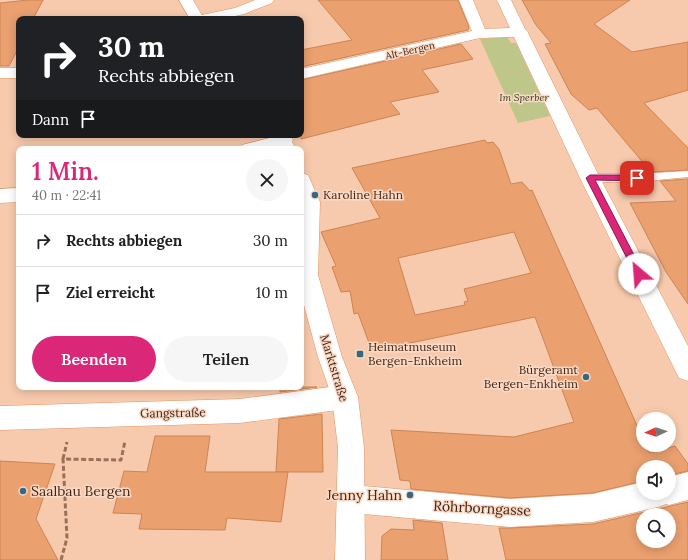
<!DOCTYPE html>
<html lang="de">
<head>
<meta charset="utf-8">
<style>
  body { margin:0; font-family:Lora,serif; background:#f6f6f6; color:#222; height:100vh; display:flex; flex-direction:column; font-size:15px; white-space:nowrap }
  * { box-sizing:border-box; margin:0 }
  p { font-size:13px; color:#767676 }
  .icon { flex:none; width:22px; height:22px; fill:none; stroke:currentColor; stroke-width:2; stroke-linecap:round; stroke-linejoin:round }
  .map { position:relative; flex:1; overflow:hidden }
  .details { position:absolute; left:16px; top:146px; width:288px; height:244px; display:flex; flex-direction:column; background:#fff; border-radius:8px; box-shadow:0 2px 10px #0003 }
  .details>* { flex:none }
  .guide { position:absolute; left:16px; top:16px; width:288px; height:122px; border-radius:8px; box-shadow:0 2px 10px #0003; background:#202124; color:#fff; overflow:hidden }
  .needle { width:26px; rotate:267deg }
  .tools { position:absolute; left:636px; top:412px; display:grid; gap:8px }
  .tools a { display:grid; place-items:center; width:40px; height:40px; border-radius:50%; background:#fff; box-shadow:0 2px 10px #0003; font-size:20px }
  .pin { position:absolute; display:grid; place-items:center; width:34px; height:34px; color:#fff; margin:-17px; border-radius:8px; box-shadow:0 2px 6px #0006 }
  .me { position:absolute; width:44px; margin:-22px; rotate:333deg; stroke-linejoin:round; filter:drop-shadow(0 0 3px #0008) }
  .turn { display:flex; align-items:center; gap:14px; height:84px; padding:0 16px; font-size:18px }
  .turn .icon { width:52px; height:52px; stroke-width:2.5 }
  .turn b { display:block; font-size:28px; line-height:34px }
  .then { display:flex; align-items:center; height:38px; padding:0 16px; background:#0003; gap:8px; font-size:15px }
  .round { display:grid; place-items:center; flex:none; width:42px; height:42px; border-radius:21px; background:#f6f6f6 }
  .overview { display:flex; align-items:center; justify-content:space-between; height:68px; padding:0 16px }
  h1 { font-size:24px; font-weight:600; line-height:30px; color:#db2777 }
  .button { display:flex; gap:8px; margin-top:auto; padding:8px 16px }
  .button a { flex:1; height:46px; border-radius:24px; background:#db2777; color:#fff; font-size:16px; font-weight:600; line-height:46px; text-align:center }
  .button a+a { background:#f6f6f6; color:#222 }
  ul { padding:0; list-style:none }
  li { display:flex; align-items:center; gap:12px; height:52px; padding:0 16px; border-top:1px solid #e0e0e0 }
  li div { flex:1 }
  li b { display:block; font-size:15px }
  li em { font-style:normal }
  .map>svg:first-child { display:block }
</style>
</head>
<body>
<div class="map">
<svg width="688" height="560" viewBox="0 0 688 560">
  <rect width="100%" height="100%" fill="#f8caad"/>
  <!-- green -->
  <path fill="#bfc68a" d="M507,37L511,43H516L550,116L518,123L480,39Z"/>
  <!-- building -->
  <g fill="#eaa06f" stroke="#cc8454" fill-rule="evenodd">
    <path d="M28,0H43L33,19H19V47L9,66H0V3Z"/>
    <path d="M318,0H458L469,27L468,30L301,67V50L352,40Z"/>
    <path d="M522,0H630L594,24L632,52L688,42V90L644,103L688,148V170L651,172L597,108L589,110L571,94L545,44L551,43L536,25Z"/>
    <path d="M461,44L473,59L422,70L439,92L390,102L400,114L301,139V80Z"/>
    <path d="M485,140L487,143L493,142L499,149L511,184L522,182L530,191L532,190L643,439V445H646L649,453L675,446L688,464V471L669,475V467H643V481L593,493L510,498L411,489L410,481L400,480L391,430L514,437L574,422L535,317L372,351L358,313L354,314L350,291L341,292L332,267L336,266L321,232L380,218L352,168ZM514,232L531,273L464,289L468,301L464,302L465,305L415,315L398,258Z"/>
    <path d="M688,179V304L666,272L630,203L676,201L660,181Z"/>
    <path d="M280,387H317L280,392Z"/>
    <path d="M322,414L323,472H276L279,419Z"/>
    <path d="M155,436H210L205,472H288L281,522L227,518L225,530L139,529L142,514L113,513L124,471L147,472Z"/>
    <path d="M0,461L55,464L36,519L58,560H0Z"/>
    <path d="M688,502V560H506L499,528H510L593,524ZM643,515H669V541H643Z"/>
    <path d="M413,520L442,523L448,560H381L382,536L391,529L414,530Z"/>
  </g>
  <g fill="none" stroke-linecap="round" stroke-linejoin="round">
    <!-- service casing -->
    <g stroke="#df9565" stroke-width="1">
      <path id="service" d="M688,171V177L637,182H590L586,181L585,178L586,175L590,174H637Z"/>
    </g>
    <!-- minor casing -->
    <g stroke="#df9565" stroke-width="1">
      <g id="minor">
        <path d="M255,0H274L272,3L244,14L222,19H195L197,16L235,8Z"/>
        <path d="M459,0H473L485,29L510,28L497,0H511L525,29L528,32V33L600,178L688,346V381L679,378L580,178L514,37L480,38L301,79V69L472,31Z"/>
        <rect x="0" y="68" width="19" height="10"/>
        <path d="M281,135L290,136L293,140L290,144L271,149H239L242,145Z"/>
        <path d="M19,188V202L0,203V189Z"/>
        <path d="M345,385L354,389L358,397L354,405L345,409L240,423L0,430V406L240,399Z"/>
        <path d="M688,472V500L669,505L666,504L658,507L593,522L510,527L352,513L342,509L338,499L342,489L352,485L510,499L593,494L643,482V493H669V477Z"/>
      </g>
    </g>
    <!-- tertiary casing -->
    <g stroke="#df9565" stroke-width="1">
      <g id="tertiary">
        <path d="M179,0H193L204,19H190Z"/>
        <path d="M270,135H288L296,149H278Z"/>
        <path d="M301,173L308,175L320,202L318,275L342,357L358,397L364,448L365,560H335L338,448L332,397L318,357L301,294Z"/>
      </g>
    </g>
    <!-- path -->
    <g stroke="#977159" stroke-width="3" stroke-dasharray="5 2.5" stroke-linecap="butt">
      <path d="M63,459L67,442"/>
      <path d="M61,560L67,538L63,459L121,460L125,441"/>
    </g>
    <!-- service -->
    <use href="#service" fill="#fff" fill-rule="evenodd"/>
    <!-- minor -->
    <use href="#minor" fill="#fff" fill-rule="evenodd"/>
    <!-- tertiary -->
    <use href="#tertiary" fill="#fff" fill-rule="evenodd"/>
  </g>
  <!-- route -->
  <path fill="#db2777" stroke="#8e194d" d="M590,175H637L641,178L637,181L595,180L644,274L642,276H636L635,274L586,178Z"/>
  <!-- markers -->
  <g fill="#346985" stroke="#fadac7" stroke-width="1.5">
    <circle cx="315" cy="195" r="4"/>
    <rect x="356" y="350" width="8" height="8" rx="2"/>
    <circle cx="586" cy="377" r="4"/>
    <circle cx="23" cy="491" r="4"/>
    <circle cx="410" cy="495" r="4"/>
  </g>
  <g text-anchor="middle" stroke-width="3" stroke-linejoin="round" paint-order="stroke">
    <!-- far-street labels -->
    <g font-size="10" fill="#442612" stroke="#fadac7">
      <text transform="translate(410 50) rotate(-13)" y="4">Alt-Bergen</text>
    </g>
    <!-- far-park labels -->
    <g font-size="10" font-style="italic" fill="#373a15" stroke="#fadac7">
      <text x="524" y="101">Im Sperber</text>
    </g>
    <!-- poi labels -->
    <g font-size="12" fill="#442612" stroke="#fadac7" text-anchor="start">
      <text x="323" y="199">Karoline Hahn</text>
      <text x="368" y="351">Heimatmuseum<tspan x="368" dy="14">Bergen-Enkheim</tspan></text>
      <text x="578" y="374" text-anchor="end">Bürgeramt<tspan x="578" dy="14">Bergen-Enkheim</tspan></text>
    </g>
    <!-- street labels -->
    <g font-size="12" fill="#442612" stroke="#fadac7">
      <text transform="translate(334 368) rotate(73)" y="4">Marktstraße</text>
      <text transform="translate(173 413) rotate(-1)" y="4">Gangstraße</text>
    </g>
    <!-- near-poi labels -->
    <g font-size="14" fill="#442612" stroke="#fadac7" text-anchor="start">
      <text x="31" y="496">Saalbau Bergen</text>
      <text x="402" y="500" text-anchor="end">Jenny Hahn</text>
    </g>
    <!-- near-street labels -->
    <g font-size="14" fill="#442612" stroke="#fadac7">
      <text transform="translate(482 508) rotate(3)" y="5">Röhrborngasse</text>
    </g>
  </g>
</svg>
<div class="tools">
<a><svg class="needle" viewBox="-14 -14 28 28"><path d="M0-13l5 13h-10z" fill="#e53935"/><path d="M0 13l5-13h-10z" fill="#767676"/></svg></a>
<a><svg class="icon" aria-label="sound" viewBox="0 0 24 24"><path d="M4 9h4l5-4v14l-5-4H4zM17 9q2 3 0 6"/></svg></a>
<a><svg class="icon" aria-label="search" viewBox="0 0 24 24"><circle cx="10" cy="10" r="6"/><path d="M15 15l6 6"/></svg></a>
</div>
<div class="pin" style="left:637px;top:178px;background:#d93025"><svg class="icon" aria-label="arrive" viewBox="0 0 24 24"><path d="M6 21V4h12l-3 4 3 4H6"/></svg></div>
<svg class="me" style="left:639px;top:274px" viewBox="-20 -20 40 40"><circle r="19" fill="#fff"/><path d="M0-13L10 11 0 6-10 11z" fill="#db2777"/></svg>
<div class="guide">
<div class="turn"><svg class="icon" aria-label="right" viewBox="0 0 24 24"><path d="M7 20v-9h11M14 6l5 5-5 5"/></svg><div><b>30 m</b>Rechts abbiegen</div></div>
<div class="then">Dann<svg class="icon" aria-label="arrive" viewBox="0 0 24 24"><path d="M6 21V4h12l-3 4 3 4H6"/></svg></div>
</div>
<section class="details">
<div class="overview"><div><h1>1 Min.</h1><p>40 m · 22:41</p></div><a class="round"><svg class="icon" aria-label="close" viewBox="0 0 24 24"><path d="M6 6l12 12M18 6L6 18"/></svg></a></div>
<ul>
<li><svg class="icon" aria-label="right" viewBox="0 0 24 24"><path d="M7 20v-9h11M14 6l5 5-5 5"/></svg><div><b>Rechts abbiegen</b></div><em>30 m</em></li>
<li><svg class="icon" aria-label="arrive" viewBox="0 0 24 24"><path d="M6 21V4h12l-3 4 3 4H6"/></svg><div><b>Ziel erreicht</b></div><em>10 m</em></li>
</ul>
<div class="button"><a>Beenden</a><a>Teilen</a></div>
</section>
</div>
</body>
</html>
